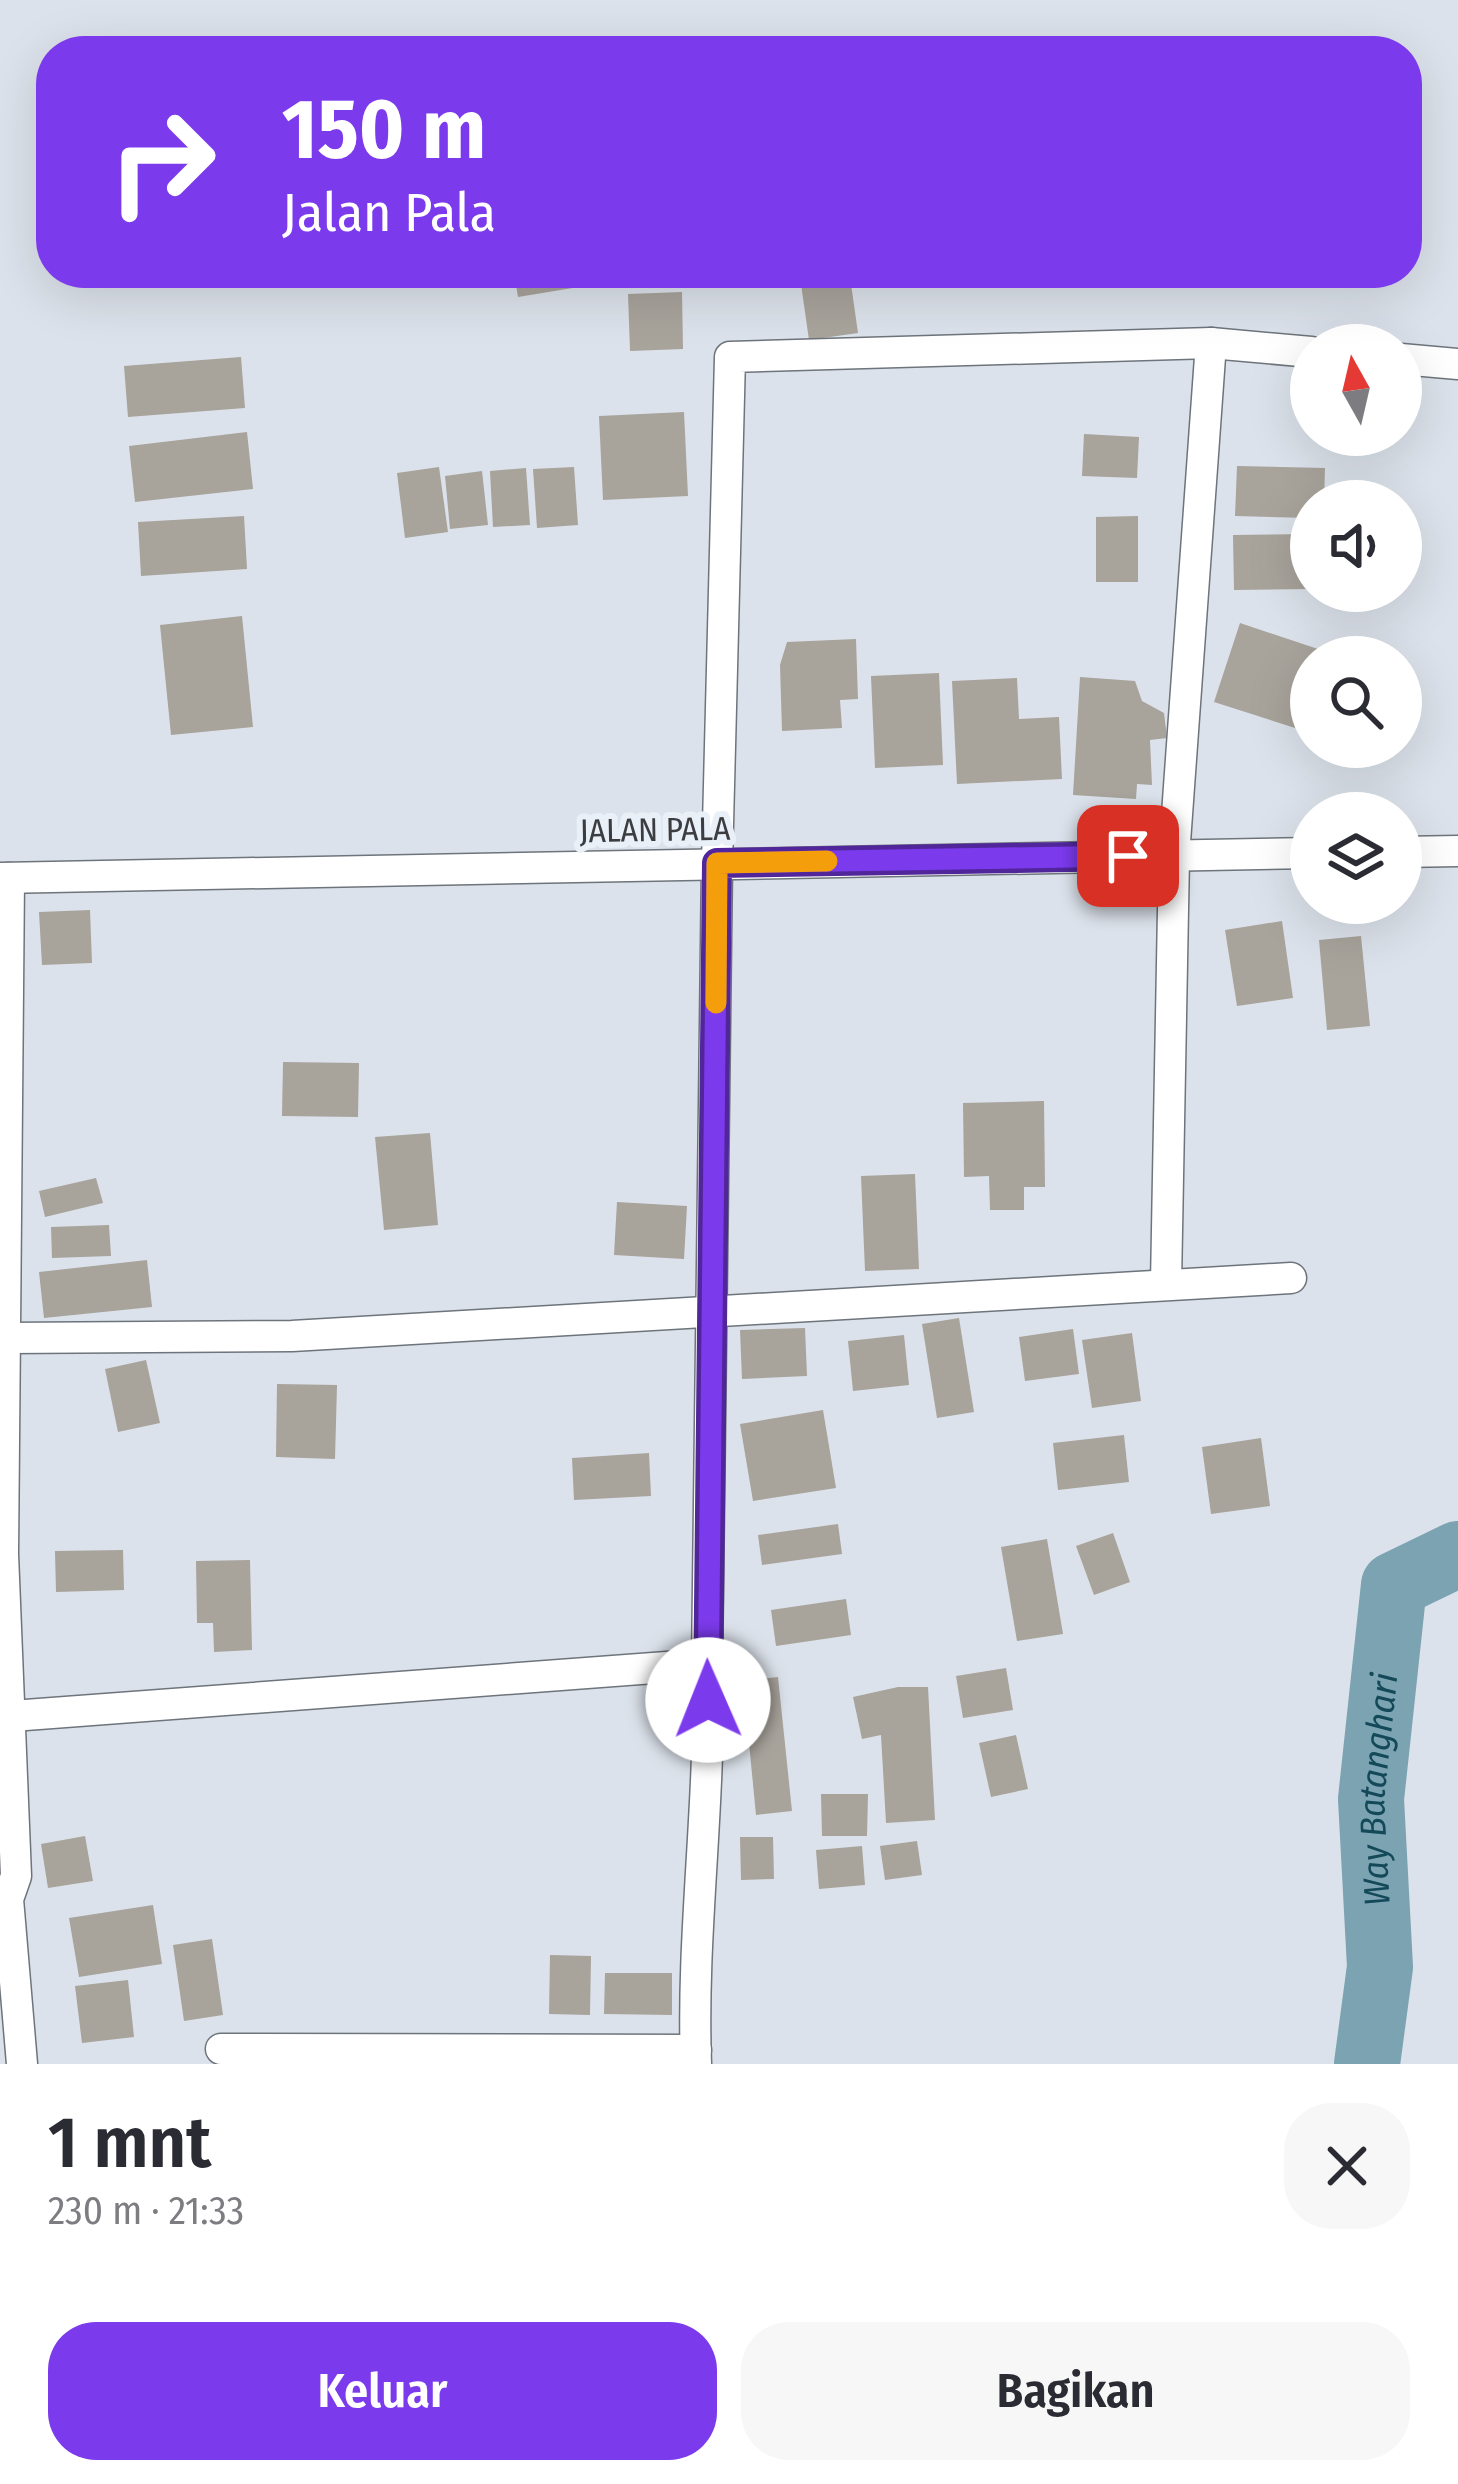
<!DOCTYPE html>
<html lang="id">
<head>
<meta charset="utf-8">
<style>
  body { margin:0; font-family:"Fira Sans Condensed",sans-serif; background:#f7f7f7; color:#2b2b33; height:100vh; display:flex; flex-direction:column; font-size:45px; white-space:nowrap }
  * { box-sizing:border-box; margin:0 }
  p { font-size:39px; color:#7c7c81 }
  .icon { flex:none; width:66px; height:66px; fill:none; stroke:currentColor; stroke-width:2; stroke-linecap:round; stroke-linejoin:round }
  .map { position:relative; height:2064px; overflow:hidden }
  .sheet { display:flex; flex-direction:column; background:#fff; flex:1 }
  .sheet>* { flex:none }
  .banner { position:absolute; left:36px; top:36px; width:1386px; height:252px; border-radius:48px; box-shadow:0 12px 48px #0002; background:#7c3aed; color:#fff; overflow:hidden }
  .needle { width:78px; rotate:352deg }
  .tools { position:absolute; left:1290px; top:324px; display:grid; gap:24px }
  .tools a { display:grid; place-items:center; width:132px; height:132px; border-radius:50%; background:#fff; box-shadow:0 12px 48px #0002; font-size:60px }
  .pin { position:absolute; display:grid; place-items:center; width:102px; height:102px; color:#fff; margin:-51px; border-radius:24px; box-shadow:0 6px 18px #0006 }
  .me { position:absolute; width:132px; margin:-66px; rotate:359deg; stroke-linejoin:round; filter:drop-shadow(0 0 9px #0008) }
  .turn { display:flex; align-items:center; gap:42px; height:252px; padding:0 48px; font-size:54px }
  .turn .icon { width:156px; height:156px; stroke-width:2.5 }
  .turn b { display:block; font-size:84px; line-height:102px }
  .round { display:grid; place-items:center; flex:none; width:126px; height:126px; border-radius:48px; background:#f7f7f7 }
  .head { display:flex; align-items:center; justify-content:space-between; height:204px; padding:0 48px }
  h1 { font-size:72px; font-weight:600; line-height:90px }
  .action { display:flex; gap:24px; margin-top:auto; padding:24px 48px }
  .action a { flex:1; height:138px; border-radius:48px; background:#7c3aed; color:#fff; font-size:48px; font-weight:600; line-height:138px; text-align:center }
  .action a+a { background:#f7f7f7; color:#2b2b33 }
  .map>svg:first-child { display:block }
</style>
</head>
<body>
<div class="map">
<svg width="1458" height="2064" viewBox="0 0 1458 2064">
  <rect width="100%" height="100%" fill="#dce2eb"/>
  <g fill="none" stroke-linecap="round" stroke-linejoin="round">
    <!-- river -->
    <path stroke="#7ca3b1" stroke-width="66" id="s1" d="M1367,2064L1380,1967L1371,1799L1394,1585L1458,1554"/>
  </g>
  <!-- building -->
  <g fill="#a8a39b">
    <path d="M514,273H589L591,285L518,297Z"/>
    <path d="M850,277L858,333L809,340L801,284Z"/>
    <path d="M682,292L683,349L630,351L628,294Z"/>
    <path d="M241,357L245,408L128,417L124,366Z"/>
    <path d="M684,412L688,496L603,500L599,416Z"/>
    <path d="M247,432L253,489L135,502L129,446Z"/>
    <path d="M1084,434L1139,437L1137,478L1082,476Z"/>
    <path d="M1237,466L1325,468L1324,501H1311V518L1235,516Z"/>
    <path d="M439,467L448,532L405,538L397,473Z"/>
    <path d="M574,467L578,525L537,528L533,469Z"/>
    <path d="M526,468L530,525L493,527L490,471Z"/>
    <path d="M482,471L488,525L450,529L445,476Z"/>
    <path d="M244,516L247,569L141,576L138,522Z"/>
    <path d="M1138,516V582H1096V517Z"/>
    <path d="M1311,534V589L1234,590L1233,535Z"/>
    <path d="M242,616L253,727L171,735L160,625Z"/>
    <path d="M1240,623L1321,650L1318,657H1311V679L1295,728L1214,702Z"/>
    <path d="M856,639L858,699L840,700L842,728L782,731L780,665L787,642Z"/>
    <path d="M939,673L943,765L875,768L871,676Z"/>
    <path d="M1080,677L1135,681L1142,701L1164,713L1167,738L1150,740L1152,785L1137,784L1136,799L1073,795Z"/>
    <path d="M1017,678L1019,719L1059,717L1062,779L957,784L952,681Z"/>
    <path d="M90,910L92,963L42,965L39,912Z"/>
    <path d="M1282,921L1293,998L1237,1006L1225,930Z"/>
    <path d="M1361,936L1370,1026L1327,1030L1319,940Z"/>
    <path d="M283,1062L359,1063L358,1117L282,1116Z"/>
    <path d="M1044,1101L1045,1187H1024V1210H990L989,1176L964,1177L963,1103Z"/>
    <path d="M430,1133L438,1225L384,1230L375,1137Z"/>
    <path d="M915,1174L919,1269L865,1271L861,1176Z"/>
    <path d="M96,1178L103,1203L45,1217L39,1191Z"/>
    <path d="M617,1202L687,1206L684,1259L614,1255Z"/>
    <path d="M109,1225L111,1256L52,1258L51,1227Z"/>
    <path d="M147,1260L152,1307L44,1318L39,1272Z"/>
    <path d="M959,1318L974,1412L937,1418L922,1324Z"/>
    <path d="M805,1328L807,1376L742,1379L740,1330Z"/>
    <path d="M1073,1329L1079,1374L1025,1381L1019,1337Z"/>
    <path d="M1132,1333L1141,1401L1092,1408L1082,1340Z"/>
    <path d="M904,1335L909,1385L853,1391L848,1341Z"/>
    <path d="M146,1360L160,1423L118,1432L105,1369Z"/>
    <path d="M277,1384L337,1385L335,1459L276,1457Z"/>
    <path d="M823,1410L836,1488L753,1501L740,1424Z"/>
    <path d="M1124,1435L1129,1482L1058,1490L1053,1443Z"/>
    <path d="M1261,1438L1270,1506L1211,1514L1202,1447Z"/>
    <path d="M649,1453L651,1496L574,1500L572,1458Z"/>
    <path d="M838,1524L842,1554L762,1565L758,1535Z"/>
    <path d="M1113,1533L1130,1582L1094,1595L1076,1546Z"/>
    <path d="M1047,1539L1063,1634L1017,1641L1001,1547Z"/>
    <path d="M123,1550L124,1590L56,1592L55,1551Z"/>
    <path d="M250,1560L252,1650L214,1652L213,1623H197L196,1561Z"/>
    <path d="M846,1599L851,1635L776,1646L771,1610Z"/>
    <path d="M1006,1668L1013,1710L963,1718L956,1676Z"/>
    <path d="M778,1677L792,1811L756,1815L743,1681Z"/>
    <path d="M898,1687H928L935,1820L886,1823L881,1735L862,1739L853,1697Z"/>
    <path d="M1016,1735L1028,1789L991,1797L979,1743Z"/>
    <path d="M821,1794H868L867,1836H822Z"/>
    <path d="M85,1836L93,1881L48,1888L41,1844Z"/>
    <path d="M740,1837H773L774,1879L741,1880Z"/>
    <path d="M917,1841L922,1875L885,1880L880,1846Z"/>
    <path d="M862,1846L865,1885L819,1889L816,1850Z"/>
    <path d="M153,1905L162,1964L79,1977L69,1918Z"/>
    <path d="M212,1939L223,2015L184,2021L173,1945Z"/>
    <path d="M550,1955L591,1956L590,2015L549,2014Z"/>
    <path d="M605,1973H672V2015L604,2014Z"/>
    <path d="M128,1980L134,2037L82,2043L75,1986Z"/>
  </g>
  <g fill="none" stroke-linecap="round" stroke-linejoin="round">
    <!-- minor casing -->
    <g stroke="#6e747b" stroke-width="33">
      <g id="minor">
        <path d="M1401,359L1458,364"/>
        <path d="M1401,852L1458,851"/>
        <path d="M0,878L1311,853"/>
        <path d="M9,878L3,1554L16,1876L8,1899L22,2064"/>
        <path d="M1166,1284L1174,856L1211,343"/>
        <path d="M8,1338L292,1336L1291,1278"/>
        <path d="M12,1716L707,1664"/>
        <path d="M221,2049L696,2050"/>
        <path d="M696,2064C691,1930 712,1798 707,1664L717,863L730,357L1211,343L1311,352"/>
      </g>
    </g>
    <!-- minor -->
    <use href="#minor" stroke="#fff" stroke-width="30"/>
  </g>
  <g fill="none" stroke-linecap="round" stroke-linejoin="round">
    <!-- route casing -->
    <g stroke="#51269a" stroke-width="30">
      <path id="route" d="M708,1700L717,863L1128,856"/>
    </g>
    <!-- route -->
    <use href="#route" stroke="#7c3aed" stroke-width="21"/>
    <!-- slow -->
    <path stroke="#f59e0b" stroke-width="21" d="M716,1003L717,863L827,861"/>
  </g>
  <g text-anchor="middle" stroke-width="12" stroke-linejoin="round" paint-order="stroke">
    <!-- street labels -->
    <g font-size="33" fill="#3b3d40" stroke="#e9f0f8">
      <text transform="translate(655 829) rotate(-1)" y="12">JALAN PALA</text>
    </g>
    <!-- water labels -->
    <g font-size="36" font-style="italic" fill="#134959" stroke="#e9f0f8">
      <text dy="13" stroke="none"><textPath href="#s1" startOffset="276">Way Batanghari</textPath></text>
    </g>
  </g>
</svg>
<div class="tools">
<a><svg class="needle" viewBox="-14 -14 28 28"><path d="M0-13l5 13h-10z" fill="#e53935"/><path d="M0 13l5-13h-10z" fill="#7c7c81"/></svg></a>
<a><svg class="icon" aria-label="sound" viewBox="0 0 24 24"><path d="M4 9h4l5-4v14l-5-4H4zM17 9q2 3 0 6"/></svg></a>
<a><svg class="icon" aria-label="search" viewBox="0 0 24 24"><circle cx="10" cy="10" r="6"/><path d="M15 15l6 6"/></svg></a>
<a><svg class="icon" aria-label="layers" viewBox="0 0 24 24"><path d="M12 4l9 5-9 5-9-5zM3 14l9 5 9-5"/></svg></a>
</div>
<div class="pin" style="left:1128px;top:856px;background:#d93025"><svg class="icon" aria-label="arrive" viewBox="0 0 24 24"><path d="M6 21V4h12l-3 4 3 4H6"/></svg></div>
<svg class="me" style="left:708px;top:1700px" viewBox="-20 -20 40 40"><circle r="19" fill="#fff"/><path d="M0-13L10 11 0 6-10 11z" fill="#7c3aed"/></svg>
<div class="banner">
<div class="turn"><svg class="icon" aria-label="right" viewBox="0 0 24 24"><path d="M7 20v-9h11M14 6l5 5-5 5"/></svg><div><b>150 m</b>Jalan Pala</div></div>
</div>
</div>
<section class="sheet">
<div class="head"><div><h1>1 mnt</h1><p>230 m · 21:33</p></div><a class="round"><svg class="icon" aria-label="close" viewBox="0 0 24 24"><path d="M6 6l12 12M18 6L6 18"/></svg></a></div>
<div class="action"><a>Keluar</a><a>Bagikan</a></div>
</section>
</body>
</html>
